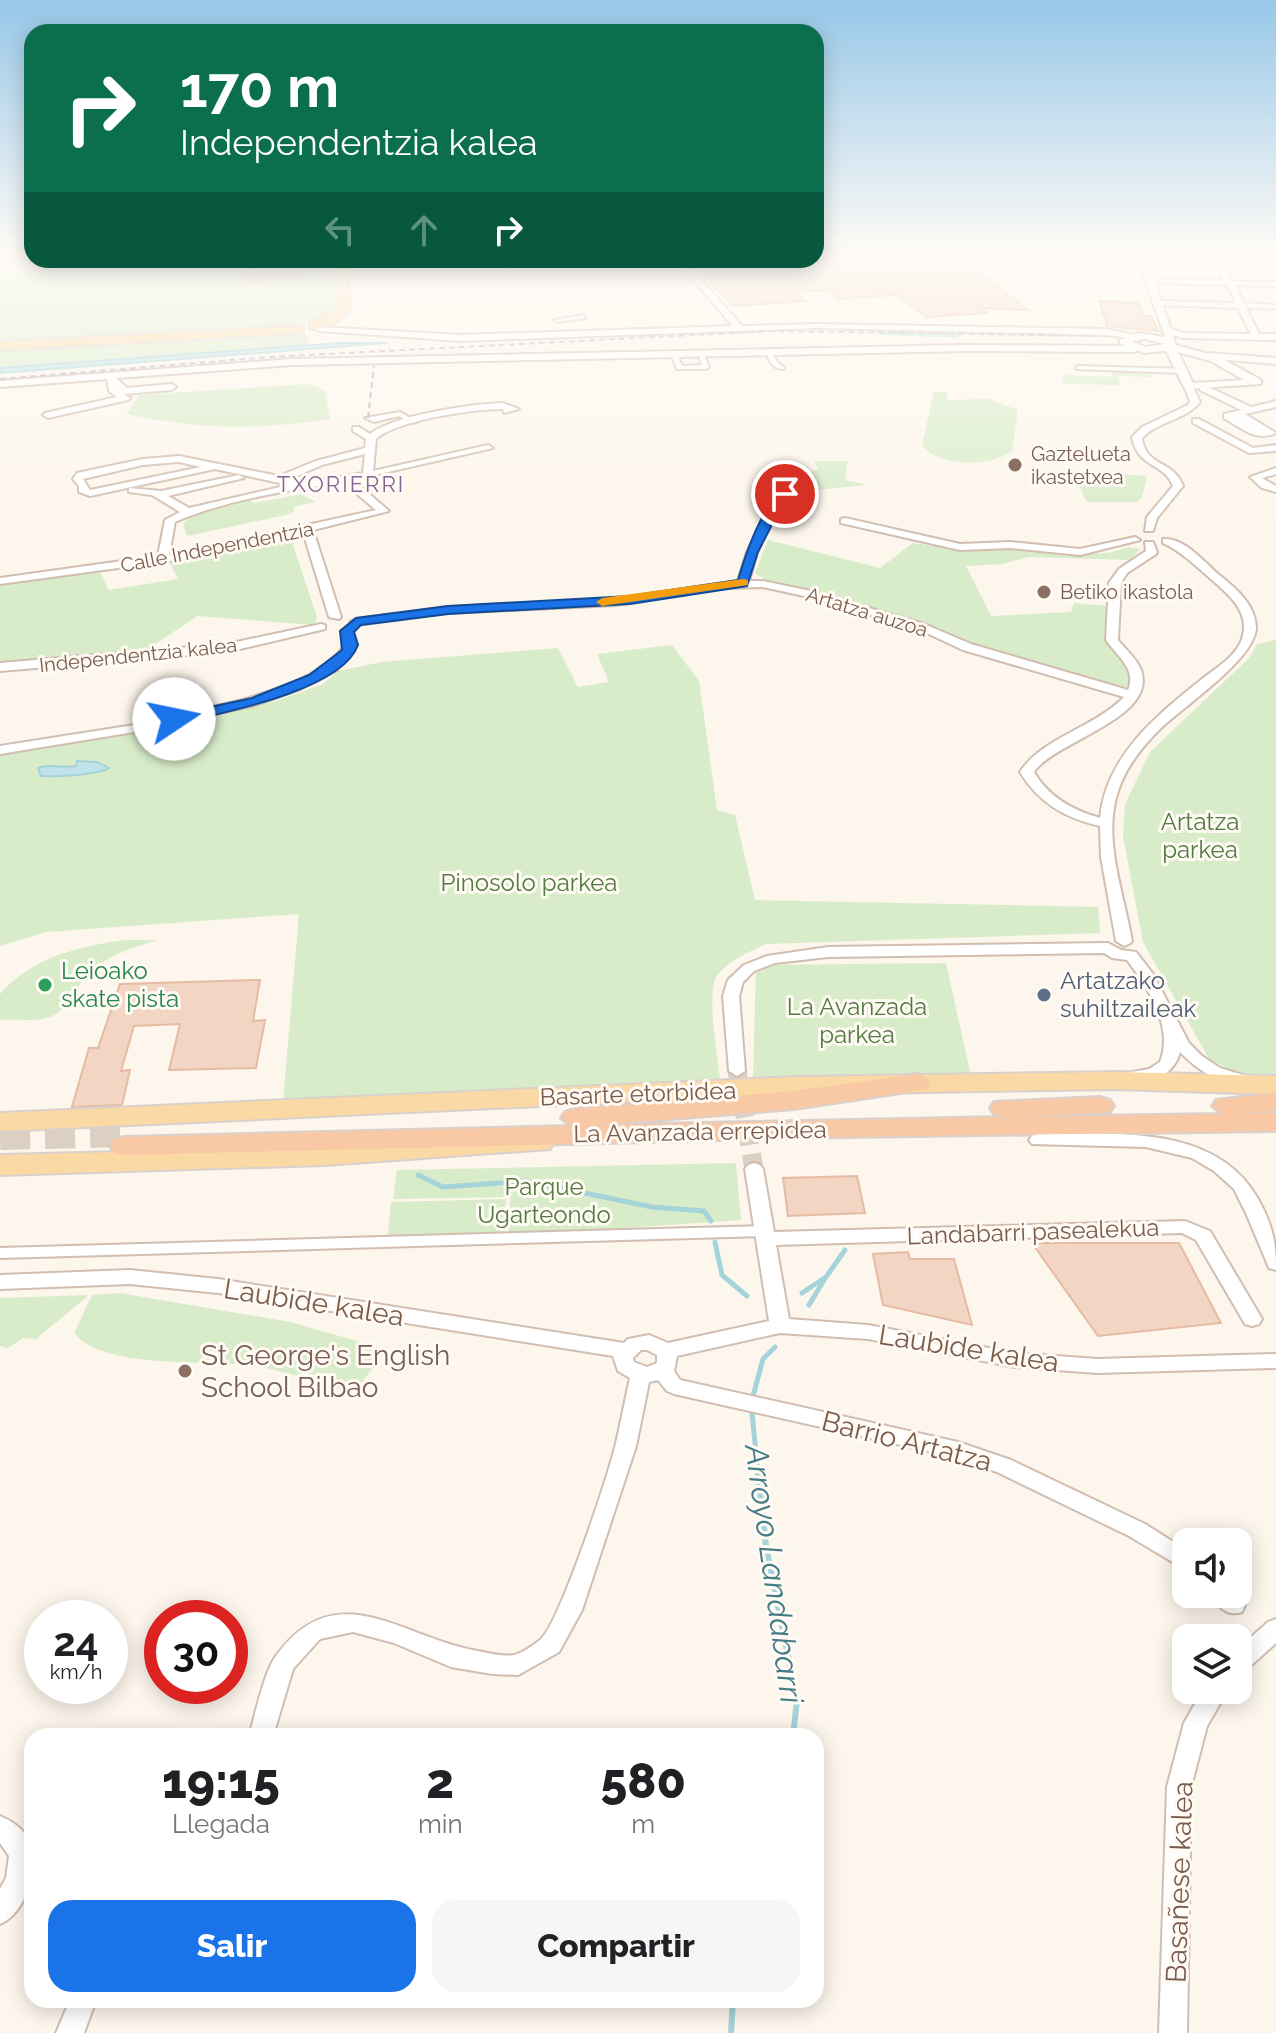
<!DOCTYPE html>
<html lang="es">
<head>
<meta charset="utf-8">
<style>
  body { margin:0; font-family:Raleway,sans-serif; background:#f6f6f6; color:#202124; height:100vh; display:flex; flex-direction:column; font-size:30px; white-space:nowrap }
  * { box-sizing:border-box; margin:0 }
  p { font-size:26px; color:#757577 }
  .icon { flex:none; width:44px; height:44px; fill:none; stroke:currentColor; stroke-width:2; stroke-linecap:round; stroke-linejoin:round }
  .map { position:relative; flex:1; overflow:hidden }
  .sheet { position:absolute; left:24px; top:1728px; width:800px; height:280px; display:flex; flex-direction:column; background:#fff; border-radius:24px; box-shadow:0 4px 20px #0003 }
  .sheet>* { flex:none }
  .hud { position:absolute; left:24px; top:24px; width:800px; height:244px; border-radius:24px; box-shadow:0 4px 20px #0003; background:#0b6e4f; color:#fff; overflow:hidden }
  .buttons { position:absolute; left:1172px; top:1528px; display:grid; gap:16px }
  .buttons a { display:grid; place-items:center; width:80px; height:80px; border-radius:16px; background:#fff; box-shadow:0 4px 20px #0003; font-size:40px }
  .speed { position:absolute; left:24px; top:1600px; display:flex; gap:16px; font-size:40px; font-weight:700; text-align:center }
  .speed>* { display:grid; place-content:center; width:104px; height:104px; border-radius:50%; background:#fff; box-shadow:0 4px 20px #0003; line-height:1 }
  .speed small { font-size:20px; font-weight:400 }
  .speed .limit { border:12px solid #d22; background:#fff; color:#111 }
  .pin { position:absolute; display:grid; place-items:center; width:68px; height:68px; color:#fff; margin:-34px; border:4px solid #fff; border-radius:50%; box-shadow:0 2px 8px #0007 }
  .me { position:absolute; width:88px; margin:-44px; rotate:79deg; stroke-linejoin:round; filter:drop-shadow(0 0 6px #0008) }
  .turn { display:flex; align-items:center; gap:28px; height:168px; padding:0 24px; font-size:36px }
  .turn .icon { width:104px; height:104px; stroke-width:2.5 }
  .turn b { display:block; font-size:56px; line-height:68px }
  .lanes { display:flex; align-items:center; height:76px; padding:0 24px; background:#0003; justify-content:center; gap:40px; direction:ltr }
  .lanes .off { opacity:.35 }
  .eta { display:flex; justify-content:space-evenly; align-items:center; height:136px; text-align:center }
  .eta b { font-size:48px; font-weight:800; line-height:56px }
  .action { display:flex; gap:16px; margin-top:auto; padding:16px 24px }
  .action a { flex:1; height:92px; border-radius:24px; background:#1a73e8; color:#fff; font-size:32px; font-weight:800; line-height:92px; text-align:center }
  .action a+a { background:#f6f6f6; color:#202124 }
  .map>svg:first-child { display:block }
</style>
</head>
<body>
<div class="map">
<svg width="1276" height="2033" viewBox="0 0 1276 2033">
  <rect width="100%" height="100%" fill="#fdf6ec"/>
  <!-- green -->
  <g fill="#d8ecc9">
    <path d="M32,258L329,260L336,305L317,320L275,328L0,343V261Z"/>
    <path d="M289,333L309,335L308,346L0,368V348Z"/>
    <path d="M1112,372L1152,373L1154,377L1118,376L1120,385L1064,384L1062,375L1113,377Z"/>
    <path d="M308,384L325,390L330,419C254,430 202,430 127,414L139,395Z"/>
    <path d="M934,392H948L947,400L988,399L1018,410L1012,451C991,467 939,468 922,445Z"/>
    <path d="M814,461H848L845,480L868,485L817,490L811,472L818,469Z"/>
    <path d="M1087,472L1147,476L1142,497L1136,502H1087L1078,484Z"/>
    <path d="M302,494L315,502L293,507L295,510L290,514L187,536L183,524L191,514L250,500L254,503Z"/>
    <path d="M290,536L317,617L314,625L197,616L147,650L0,669V581L98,569L109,590L178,579L170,563Z"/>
    <path d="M768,540L880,568L913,543L961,550L1006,548L1073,554L1109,553L1128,547L1140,549L1131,560L1029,557L1002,564L966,566L991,616L1071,612L1074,603L1108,606L1106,639L1127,668L1130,680L1127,686L1119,688L972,644L874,609L767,581L755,573Z"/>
    <path d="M1276,640V1085H1261L1209,1059L1143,942L1123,836L1125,804L1150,752L1249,658L1257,644Z"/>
    <path d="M672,645L699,681L717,810L735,815L755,900L1098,907L1100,933L766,944C749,952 731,959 718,974C705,990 718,1056 720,1079L283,1102L299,914L46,932L0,946V754L276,701L323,684L338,671L382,662L558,648L578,687L609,682L597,654Z"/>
    <path d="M124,940H158C133,947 111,954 91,971C75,985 71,1010 50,1017C36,1022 15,1019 0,1020V994C33,957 77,947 124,940Z"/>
    <path d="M946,963L971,1076L753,1078L756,965Z"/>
    <path d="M736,1163L741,1220L508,1236L510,1197L393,1199L397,1170Z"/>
    <path d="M506,1199L505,1232L388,1236L391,1202Z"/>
    <path d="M120,1293L290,1322L385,1349L355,1393C320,1384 283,1369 247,1365C202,1360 103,1369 74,1333L92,1295Z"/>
    <path d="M89,1295L36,1339L23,1338L8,1348L0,1346V1298Z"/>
  </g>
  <!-- water -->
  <g fill="#bfe3e8" stroke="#a5d3da" stroke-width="2">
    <path d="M340,343H387L0,373V368Z"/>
    <path d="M77,761L97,762L109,768C98,775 56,777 41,776L38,768C51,763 64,769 76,766Z"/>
  </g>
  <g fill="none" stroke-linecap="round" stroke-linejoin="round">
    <!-- stream-far1 -->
    <g stroke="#a5d3da" stroke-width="5">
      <path d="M418,1175L443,1187L526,1181L652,1207L704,1211L711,1221"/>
      <path d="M715,1242L722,1275L747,1296"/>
      <path d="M802,1293L826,1277L845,1250"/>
      <path d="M809,1305L824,1280"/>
      <path d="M753,1396L763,1359L775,1347"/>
      <path d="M752,1412L758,1474"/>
    </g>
    <!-- stream -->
    <g stroke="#a5d3da" stroke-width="6">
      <path d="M758,1472L766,1546L797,1700L793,1736"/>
      <path d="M731,2033L733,2000"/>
    </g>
    <!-- river -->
    <path fill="#bfe3e8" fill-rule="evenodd" d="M884,328L956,330L963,334L956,338L879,335L877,332Z"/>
  </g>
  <!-- building -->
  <g fill="#f3d5c3" stroke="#e6bba3" stroke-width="2">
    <path d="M816,252H830L834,255L954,252L1028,310L980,308L987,313L926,317L898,295L837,299L828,290L794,292L806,301L732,306L691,260H816Z"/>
    <path d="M295,266L297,279L247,281L246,269Z"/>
    <path d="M1099,301L1139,303L1144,316H1151L1158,331L1107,326Z"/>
    <path d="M260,980L253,1021L265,1020L256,1068L169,1070L180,1024L134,1026L121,1071L130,1070L122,1105L72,1107L89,1048H98L120,984Z"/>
    <path d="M857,1176L865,1213L788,1216L783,1178Z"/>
    <path d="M1032,1243H1179L1221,1323L1098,1336Z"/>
    <path d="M908,1252L910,1259H954L972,1325L883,1305L873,1254Z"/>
  </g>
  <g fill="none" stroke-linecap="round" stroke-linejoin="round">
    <!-- minor-tunnel -->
    <path stroke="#dcd0c4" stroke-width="19" stroke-dasharray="19 9" stroke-linecap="butt" d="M737,1071L754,1169"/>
    <!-- trunk-tunnel -->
    <path stroke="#dcd0c4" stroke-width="30" stroke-dasharray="30 15" stroke-linecap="butt" d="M0,1135L129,1132"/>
    <!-- pedestrian casing -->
    <g stroke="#d1beb0" stroke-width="4">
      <g id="pedestrian">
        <path d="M583,315L585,318L557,322L554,320Z"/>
        <path d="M767,351H771L778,363L784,367V369C774,370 767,360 767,351Z"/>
        <path d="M674,352L677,354L682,366L702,365L698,353L703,352L709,367L706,369H677L671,354Z"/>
        <path d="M1078,366L1183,369L1186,371L1183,373L1076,369V367Z"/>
        <path d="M400,412L417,422L411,423L399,416L374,422L365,418Z"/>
        <path d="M764,1226L769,1228L771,1231L769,1234L764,1236L0,1258V1248Z"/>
      </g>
    </g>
    <!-- minor casing -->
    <g stroke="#d1beb0" stroke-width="4">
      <g id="minor">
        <path d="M1210,252H1218L1232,281L1276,282V286L1235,285L1244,303L1276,305V309L1246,308L1259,334H1276V340L1182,338L1165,332L1164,330L1168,327L1183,333L1251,334L1238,308L1158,305L1154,303L1158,301L1236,303L1227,285L1150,283L1146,281L1150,279L1224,280Z"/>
        <path d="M676,260H684L742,326L817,324L1105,329L1141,336L1137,339L1105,335L817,328L460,341L320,331L316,329L320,327L460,335L733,326Z"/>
        <path d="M965,345L1135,346L1139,349L1135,352L965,351L293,365L116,378L127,388L172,384L176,387L172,390L124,394L130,398L128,400L48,418L43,415L45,413L117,397L109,391L107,379L0,387V381L293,359Z"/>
        <path d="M1208,353L1276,358V364L1205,358V354Z"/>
        <path d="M1189,384L1193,387L1200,402C1186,420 1158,421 1142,438C1146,468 1173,459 1183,486L1157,518L1153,531H1145L1147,517L1173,486C1165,463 1137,468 1132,437L1142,427L1188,405L1190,402L1185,387Z"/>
        <path d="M1200,386H1206L1251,407L1276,401V407L1245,414L1276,433C1256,442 1241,428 1224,418V414L1241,410L1200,390Z"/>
        <path d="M503,403L519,409L504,413L503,409C474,409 397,420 376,439L373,471L488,445L493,448L353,480L389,511L313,530L341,617L339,619L329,617L303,532L184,559L0,584V578L158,556L165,520L180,512L152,495L129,492V488L161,491L239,475L244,478L168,496L189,508L289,485L215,469L90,496L79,492V486L73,479L77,473L143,459L179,456L279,476L316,461L365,448L366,439L353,431V427H359L370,434C394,415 472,404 503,403ZM365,454L363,473L301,483L290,479L322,465ZM179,462L201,467L90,490L83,479L143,465ZM343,482L376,510L169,555L175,522C228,499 287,491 343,482Z"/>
        <path d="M1193,419H1199L1253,448L1276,445V451L1249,453L1193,423Z"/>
        <path d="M790,467L806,471L813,486L784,499L757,552L749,581H763L806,590L924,624L971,644L1128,690C1137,669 1117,656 1106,640L1109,583L1119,569L1146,551L1145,542H1153L1157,552L1156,554L1127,573L1121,583L1118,640C1125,649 1137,659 1141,670C1158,719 1054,741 1034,772C1048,796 1070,809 1097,817L1100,818C1106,756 1157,715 1202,679C1217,667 1239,655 1243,635C1249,611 1228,594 1212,580C1196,566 1182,552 1163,543V539C1184,537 1203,561 1218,574C1234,587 1255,603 1256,627C1256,659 1182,707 1158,731C1141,748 1126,767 1118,791C1102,839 1124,893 1132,941L1129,944L1124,946L1116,941L1101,857L1100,826C1065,818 1039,803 1020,772C1043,737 1094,728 1124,697L963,650L916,628L804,596L763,587L723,588L616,605L448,613L356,625L350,622L356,619L448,607L616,599L738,581L747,552L775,497L802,485L798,475L790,471Z"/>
        <path d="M1276,468V474L1262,478L1276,486V492L1262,488L1250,477Z"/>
        <path d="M845,518L960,544L1010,542L1080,549L1135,537L1140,540L1080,555L1010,548L960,550L841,523V519Z"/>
        <path d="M321,624L325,625V629L227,652L0,671V663L227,644Z"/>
        <path d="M347,627L353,631L357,645L355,648L337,670L300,689L252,706L134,732L0,754V746L134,725L243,700L292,684L328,665L345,645L341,631Z"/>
        <path d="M1108,943L1121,950L1136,952L1153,974L1189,1043L1202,1056L1220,1068L1246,1076L1248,1080L1246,1084C1223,1088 1195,1068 1180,1052C1174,1075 1150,1086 1127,1081L1125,1077L1127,1073L1149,1069L1160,1062C1174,1027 1148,988 1127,960L1112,958L1104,953L828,957L775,963L754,971L743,982L739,996L745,1071L737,1076L729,1071L723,996L728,980L744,965L767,956L828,947Z"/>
        <path d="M1038,1134C1112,1135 1215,1122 1258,1199C1272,1224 1276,1241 1276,1270L1269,1268L1267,1263L1246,1213L1234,1189L1214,1171L1192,1158L1146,1147L1032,1144L1029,1140L1032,1136Z"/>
        <path d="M754,1163L760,1165L763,1169L774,1232L1185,1221L1210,1231L1262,1319L1259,1324L1252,1326L1245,1324L1196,1240L1182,1233L776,1245L789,1319L868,1325L1015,1353L1097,1359L1276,1354V1368L1097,1373L1015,1367L868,1339L780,1333L677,1356L674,1371L680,1380L958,1442L1011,1460L1145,1524L1186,1550V1570L1129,1536L997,1472L950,1456L674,1394L667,1391L658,1380L649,1382L636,1446L582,1610L559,1652L518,1675L492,1674L451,1667L394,1643L353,1632L320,1639L293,1669L273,1736H249C255,1716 264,1672 276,1656C337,1572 403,1639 478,1651C489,1653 503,1657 514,1655C522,1653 534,1645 540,1640C559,1625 609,1474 616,1443C621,1422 625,1400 630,1378L618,1371L613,1356L218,1293L130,1284L0,1289V1275L130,1270L218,1279L624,1343L628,1339L649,1335L668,1343L769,1321L745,1169L748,1165ZM641,1350H647L657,1355V1363L647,1367L634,1362L633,1358Z"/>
        <path d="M1211,1594H1237L1245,1605L1242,1612C1228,1617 1217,1607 1211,1594Z"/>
        <path d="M1276,1619V1643L1246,1670L1238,1673V1649L1268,1622Z"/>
        <path d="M1203,1690H1228L1207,1726L1191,1787L1187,2033H1159L1167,1787L1184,1723Z"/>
        <path d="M0,1816C14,1822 27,1831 31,1846C38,1871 25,1914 0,1924V1889L6,1878L9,1856L0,1843Z"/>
        <path d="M70,2000H96L84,2033H56Z"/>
      </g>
    </g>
    <!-- tertiary casing -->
    <g stroke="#d1beb0" stroke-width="4">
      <path id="tertiary" d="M1135,252H1145L1176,345L1219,357L1261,380V384L1185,389L1166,351L1144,353L1120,344V340L1139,333L1165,337ZM1145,339L1165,344L1145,347L1132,341ZM1178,352L1211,361L1244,380L1193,383Z"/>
    </g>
    <!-- primary casing -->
    <g stroke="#dad1cd" stroke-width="4">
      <g id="primary">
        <path d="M333,260H345L351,309C341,320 325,331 310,329V323L337,308Z"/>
        <path d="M298,326L303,327V333L0,350V342Z"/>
        <path d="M1117,1072L1276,1076V1094L1117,1089L798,1094L0,1131V1113L798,1077Z"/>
        <path d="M540,1133L550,1135L554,1142L550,1149L325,1165L0,1175V1155L325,1147Z"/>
      </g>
    </g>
    <!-- trunk casing -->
    <g stroke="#dad1cd" stroke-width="4">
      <path id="trunk" d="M917,1074L927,1077L931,1083L927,1089L794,1109L598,1125L1004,1117L994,1114L990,1108L994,1102L1100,1097L1110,1100L1114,1106L1110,1112L1020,1117L1222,1114L1212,1106L1216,1100L1276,1093V1111L1243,1113H1276V1131L847,1137L124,1155L114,1153L110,1146L114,1139L124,1137L570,1126L561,1118L565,1112L575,1109L794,1091Z"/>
    </g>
    <!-- pedestrian -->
    <use href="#pedestrian" fill="#fff" fill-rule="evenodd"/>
    <!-- minor -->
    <use href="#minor" fill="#fff" fill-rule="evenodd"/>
    <!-- tertiary -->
    <use href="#tertiary" fill="#fff" fill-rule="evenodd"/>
    <!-- primary -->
    <use href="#primary" fill="#fbd9a5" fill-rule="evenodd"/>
    <!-- trunk -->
    <use href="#trunk" fill="#f9c8a4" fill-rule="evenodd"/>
    <!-- rail -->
    <g stroke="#b9a8c9" stroke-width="2" stroke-dasharray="6 4" stroke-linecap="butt">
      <path d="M0,379L269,357L771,331L1098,336"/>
      <path d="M368,418L374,366"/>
    </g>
  </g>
  <!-- sky -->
  <linearGradient id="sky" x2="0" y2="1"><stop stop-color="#97c7e8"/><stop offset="0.47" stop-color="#fefbf6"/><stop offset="1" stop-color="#fefbf6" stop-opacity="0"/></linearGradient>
  <rect width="1276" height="537" fill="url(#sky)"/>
  <!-- route -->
  <path fill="#1a73e8" stroke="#114b97" stroke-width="2" d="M785,491L790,494L785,499L758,552L747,586L630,604L448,614L361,625L354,632L358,645C342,691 218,714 174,724L167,719L169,716L252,698L309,675L342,650L340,631L356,618L448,606L630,596L738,580C744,559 764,498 785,491Z"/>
  <!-- slow -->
  <path fill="#f59e0b" d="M743,579L748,580V585L602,606L596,602L602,598Z"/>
  <!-- markers -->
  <g fill="#8d6e63" stroke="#fffaf3" stroke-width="3">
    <circle cx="1015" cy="465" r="8"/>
    <circle cx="1044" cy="592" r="8"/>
    <circle cx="185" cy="1371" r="8"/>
  </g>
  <circle fill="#2e9e5b" stroke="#fffaf3" stroke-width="3" cx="45" cy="985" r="8"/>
  <circle fill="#5c6f8a" stroke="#fffaf3" stroke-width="3" cx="1044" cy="995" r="8"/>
  <g text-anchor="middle" stroke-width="6" stroke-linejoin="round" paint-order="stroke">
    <!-- far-education labels -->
    <g font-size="20" fill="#785e54" stroke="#fffaf3" text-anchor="start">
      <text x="1031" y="461">Gaztelueta<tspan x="1031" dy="23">ikastetxea</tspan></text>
      <text x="1060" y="599">Betiko ikastola</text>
    </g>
    <!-- far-street labels -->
    <g font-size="20" fill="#7a5c4d" stroke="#fffaf3">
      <text transform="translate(217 547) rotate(-11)" y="7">Calle Independentzia</text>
      <text transform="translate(867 612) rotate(17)" y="7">Artatza auzoa</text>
      <text transform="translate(138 655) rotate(-6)" y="7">Independentzia kalea</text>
    </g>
    <!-- far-neighbourhood labels -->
    <g font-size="22" letter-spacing="2" fill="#846695" stroke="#fffaf3">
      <text x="341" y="492">TXORIERRI</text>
    </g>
    <!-- park labels -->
    <g font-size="24" fill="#537a41" stroke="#fffaf3">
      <text x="1200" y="830">Artatza<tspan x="1200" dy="28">parkea</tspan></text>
      <text x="529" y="891">Pinosolo parkea</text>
      <text x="857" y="1015">La Avanzada<tspan x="857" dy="28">parkea</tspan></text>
      <text x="544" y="1195">Parque<tspan x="544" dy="28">Ugarteondo</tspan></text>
    </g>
    <!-- leisure labels -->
    <g font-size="24" fill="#27864d" stroke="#fffaf3" text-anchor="start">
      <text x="61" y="979">Leioako<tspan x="61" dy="28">skate pista</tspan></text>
    </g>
    <!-- service labels -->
    <g font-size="24" fill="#4e5e75" stroke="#fffaf3" text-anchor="start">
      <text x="1060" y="989">Artatzako<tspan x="1060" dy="28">suhiltzaileak</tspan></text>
    </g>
    <!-- street labels -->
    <g font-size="24" fill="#7a5c4d" stroke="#fffaf3">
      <text transform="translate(638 1094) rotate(-2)" y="8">Basarte etorbidea</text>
      <text transform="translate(700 1132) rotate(-1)" y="8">La Avanzada errepidea</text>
      <text transform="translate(1033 1232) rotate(-2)" y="8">Landabarri pasealekua</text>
    </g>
    <!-- near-street labels -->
    <g font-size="28" fill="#7a5c4d" stroke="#fffaf3">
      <text transform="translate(314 1302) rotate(9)" y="10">Laubide kalea</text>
      <text transform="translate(969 1348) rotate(9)" y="10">Laubide kalea</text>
      <text transform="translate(907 1441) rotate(14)" y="10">Barrio Artatza</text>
      <text transform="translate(1179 1882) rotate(-88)" y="10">Basañese kalea</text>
    </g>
    <!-- near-education labels -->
    <g font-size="28" fill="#785e54" stroke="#fffaf3" text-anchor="start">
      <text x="201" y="1365">St George's English<tspan x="201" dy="32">School Bilbao</tspan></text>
    </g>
    <!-- near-water labels -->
    <g font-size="32" font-style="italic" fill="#437c86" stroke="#fffaf3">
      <text transform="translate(774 1574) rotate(82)" y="11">Arroyo Landabarri</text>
    </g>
  </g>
</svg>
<div class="buttons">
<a><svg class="icon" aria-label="sound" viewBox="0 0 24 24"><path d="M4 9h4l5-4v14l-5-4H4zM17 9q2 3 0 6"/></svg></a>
<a><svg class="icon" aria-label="layers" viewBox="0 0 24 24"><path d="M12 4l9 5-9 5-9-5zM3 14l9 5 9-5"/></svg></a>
</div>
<div class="speed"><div>24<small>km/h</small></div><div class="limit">30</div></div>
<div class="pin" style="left:785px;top:494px;background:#d93025"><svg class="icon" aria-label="arrive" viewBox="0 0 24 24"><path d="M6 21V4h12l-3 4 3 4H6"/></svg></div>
<svg class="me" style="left:174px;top:719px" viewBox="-20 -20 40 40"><circle r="19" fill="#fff"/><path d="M0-13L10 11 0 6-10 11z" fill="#1a73e8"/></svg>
<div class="hud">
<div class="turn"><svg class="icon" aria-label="right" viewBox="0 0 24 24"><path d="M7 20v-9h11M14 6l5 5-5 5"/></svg><div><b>170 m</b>Independentzia kalea</div></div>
<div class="lanes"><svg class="icon off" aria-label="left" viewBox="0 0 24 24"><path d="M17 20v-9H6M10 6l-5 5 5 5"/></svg><svg class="icon off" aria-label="ahead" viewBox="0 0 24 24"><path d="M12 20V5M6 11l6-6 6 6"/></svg><svg class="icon" aria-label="right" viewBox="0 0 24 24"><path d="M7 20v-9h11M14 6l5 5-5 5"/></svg></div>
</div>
<section class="sheet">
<div class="eta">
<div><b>19:15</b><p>Llegada</p></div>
<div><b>2</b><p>min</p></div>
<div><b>580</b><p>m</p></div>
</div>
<div class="action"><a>Salir</a><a>Compartir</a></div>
</section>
</div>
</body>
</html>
